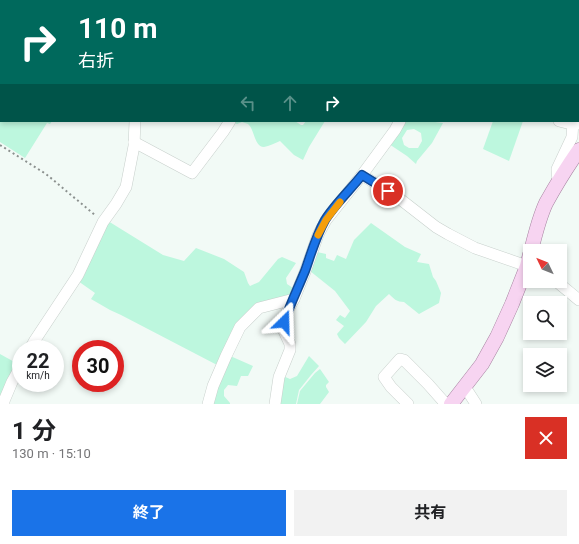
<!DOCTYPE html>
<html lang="ja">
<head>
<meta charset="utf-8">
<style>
  body { margin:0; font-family:Roboto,"Noto Sans JP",sans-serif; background:#f2f2f2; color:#202124; height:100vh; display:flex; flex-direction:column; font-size:15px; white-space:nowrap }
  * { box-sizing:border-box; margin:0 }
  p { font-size:13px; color:#757577 }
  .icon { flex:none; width:22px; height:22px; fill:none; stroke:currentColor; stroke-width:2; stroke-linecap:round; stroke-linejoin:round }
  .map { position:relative; height:404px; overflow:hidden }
  .drawer { display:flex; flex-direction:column; background:#fff; flex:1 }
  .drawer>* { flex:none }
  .guide { position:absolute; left:0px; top:0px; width:579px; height:122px; box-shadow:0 2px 6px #0003; background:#00695c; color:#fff; overflow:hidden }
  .needle { width:26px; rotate:313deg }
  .tools { position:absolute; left:523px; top:244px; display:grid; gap:8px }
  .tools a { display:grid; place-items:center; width:44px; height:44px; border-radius:0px; background:#fff; box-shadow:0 2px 6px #0003; font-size:20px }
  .speed { position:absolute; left:12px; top:340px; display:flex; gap:8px; font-size:20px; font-weight:700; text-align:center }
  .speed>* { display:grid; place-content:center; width:52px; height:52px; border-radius:50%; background:#fff; box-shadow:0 2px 6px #0003; line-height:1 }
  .speed small { font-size:10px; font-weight:400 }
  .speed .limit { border:6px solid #d22; background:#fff; color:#111 }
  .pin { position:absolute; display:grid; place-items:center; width:34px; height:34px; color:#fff; margin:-17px; border:2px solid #fff; border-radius:50%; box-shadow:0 1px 4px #0007 }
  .me { position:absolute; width:44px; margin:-22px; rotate:22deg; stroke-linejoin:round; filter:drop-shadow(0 0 3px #0008) }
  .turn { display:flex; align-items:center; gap:14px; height:84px; padding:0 12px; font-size:18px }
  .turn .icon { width:52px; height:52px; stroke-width:2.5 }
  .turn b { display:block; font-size:28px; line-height:34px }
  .lanes { display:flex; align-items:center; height:38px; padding:0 12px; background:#0003; justify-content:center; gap:20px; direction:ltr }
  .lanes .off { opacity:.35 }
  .round { display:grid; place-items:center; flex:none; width:42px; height:42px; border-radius:0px; background:#f2f2f2 }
  .overview { display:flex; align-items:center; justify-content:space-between; height:68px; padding:0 12px }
  h1 { font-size:24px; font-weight:700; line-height:30px }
  .button { display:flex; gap:8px; margin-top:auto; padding:8px 12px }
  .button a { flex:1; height:46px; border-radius:0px; background:#1a73e8; color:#fff; font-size:16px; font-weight:700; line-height:46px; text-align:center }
  .button a+a { background:#f2f2f2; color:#202124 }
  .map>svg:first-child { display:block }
</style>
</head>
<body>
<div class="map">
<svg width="579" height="404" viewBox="0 0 579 404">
  <rect width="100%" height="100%" fill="#f2faf6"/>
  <!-- green -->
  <g fill="#bdf7de" fill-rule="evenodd">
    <path d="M1,120V121H52L50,124L47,123L25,158L0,142V121Z"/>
    <path d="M233,121H295L301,125H303L306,121H325L309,147L303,160L294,155L280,141C275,143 269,146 264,147C254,147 255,130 248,124C246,123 244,123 242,122L237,124L233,122Z"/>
    <path d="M406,121H428L443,123L432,143L417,161L416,164L407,156L389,144L402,125ZM414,129L421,133L422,141L418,148H409L404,145L402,138L407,130Z"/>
    <path d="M493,121H523L509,161L483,149Z"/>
    <path d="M108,221L163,255L184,261L196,248L224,259L244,272L248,283L250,286L259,282L278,259L282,257L296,263L286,278L287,284L293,288L289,296L255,308L219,366L121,315L110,310L91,299L95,293L78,281Z"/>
    <path d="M371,223L405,247L421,254L417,262L429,264L433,277L436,281L441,293L439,303L419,314L404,302C397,302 394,299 389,294L376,306L366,322L345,344L339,338L337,334L344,326L336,320L340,315L345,318L350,311L335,291L310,271L317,252L326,254V258L334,261L337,255L346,259L354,240Z"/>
    <path d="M0,354L18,364L0,404Z"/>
    <path d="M228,355L253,366L248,376H241L237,386L228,385L224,390V396L230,403V404H210Z"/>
    <path d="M309,356L319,366L311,375L299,390L296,404H278L283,376L290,379L297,376Z"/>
    <path d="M320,369L329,382L326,385V387L329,392L320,404H297L300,391L315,373Z"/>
  </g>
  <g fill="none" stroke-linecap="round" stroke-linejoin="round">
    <!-- minor casing -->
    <g stroke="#c8d0cc" stroke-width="12">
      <g id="minor">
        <path d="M143,0V1"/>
        <path d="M279,1L280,0"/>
        <path d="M412,1V0"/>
        <path d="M578,101L579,97"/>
        <path d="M559,121L567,123L578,124"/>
        <path d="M134,142L192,173L223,132L230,121"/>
        <path d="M362,175L400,199L436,227L448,234L475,248L527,266"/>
        <path d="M558,182L557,169L572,137L573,121"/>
        <path d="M556,281L579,300"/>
        <path d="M30,349L35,340L78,275L103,222L116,204L126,187L134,146L135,121"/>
        <path d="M465,387L476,404"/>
        <path d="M4,404V401L12,382L21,366"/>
        <path d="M208,404L213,386L226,356L240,327L259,308L294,299"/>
        <path d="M275,404L279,377L290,350V344L283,329L284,322L287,312L294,299L305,272L318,235L326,220L362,175L395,130L400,121"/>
        <path d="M408,404L391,387L384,377L400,359L404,360L428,384L443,401L447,404"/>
      </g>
    </g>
    <!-- major casing -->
    <g stroke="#a682a0" stroke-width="15">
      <g id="major">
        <path d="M531,251C535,235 539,218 546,203C556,185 567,167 579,150"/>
        <path d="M451,404L482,364L497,337L512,304L527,266L530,254"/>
      </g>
    </g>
    <!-- path -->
    <path stroke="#8c918f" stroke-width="2" stroke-dasharray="2 3" stroke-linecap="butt" d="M0,145L46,174L95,215"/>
    <!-- minor -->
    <use href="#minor" stroke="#fff" stroke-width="11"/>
    <!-- major -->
    <use href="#major" stroke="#f7d4f1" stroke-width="14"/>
  </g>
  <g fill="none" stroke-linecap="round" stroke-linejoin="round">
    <!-- route casing -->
    <g stroke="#114b97" stroke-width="10">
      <path id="route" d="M284,322C290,305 298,288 305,271C311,254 316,236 325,220C334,205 351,189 362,175L388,191"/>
    </g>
    <!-- route -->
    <use href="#route" stroke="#1a73e8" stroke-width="7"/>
    <!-- slow -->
    <path stroke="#f59e0b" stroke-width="7" d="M318,235L326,220L340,202"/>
  </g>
</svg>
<div class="tools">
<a><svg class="needle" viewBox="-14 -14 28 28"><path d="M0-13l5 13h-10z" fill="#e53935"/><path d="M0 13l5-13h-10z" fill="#757577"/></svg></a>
<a><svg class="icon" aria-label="search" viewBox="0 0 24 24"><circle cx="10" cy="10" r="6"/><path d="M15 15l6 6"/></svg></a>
<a><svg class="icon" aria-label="layers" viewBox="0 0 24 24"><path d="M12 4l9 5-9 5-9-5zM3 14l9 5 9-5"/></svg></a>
</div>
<div class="speed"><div>22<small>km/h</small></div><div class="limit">30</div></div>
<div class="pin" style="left:388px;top:191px;background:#d93025"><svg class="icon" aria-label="arrive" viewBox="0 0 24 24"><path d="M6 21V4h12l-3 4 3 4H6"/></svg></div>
<svg class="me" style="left:284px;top:322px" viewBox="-20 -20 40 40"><path d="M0-17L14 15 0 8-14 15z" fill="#1a73e8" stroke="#fff" stroke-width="4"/></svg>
<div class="guide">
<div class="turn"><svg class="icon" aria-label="right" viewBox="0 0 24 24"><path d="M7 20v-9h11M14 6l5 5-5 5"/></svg><div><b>110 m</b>右折</div></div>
<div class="lanes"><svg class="icon off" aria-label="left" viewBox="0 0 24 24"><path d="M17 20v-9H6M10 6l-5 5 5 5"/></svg><svg class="icon off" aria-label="ahead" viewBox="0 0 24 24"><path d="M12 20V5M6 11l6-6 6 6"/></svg><svg class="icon" aria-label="right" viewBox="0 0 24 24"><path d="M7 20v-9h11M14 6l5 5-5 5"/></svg></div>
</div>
</div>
<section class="drawer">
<div class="overview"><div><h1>1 分</h1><p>130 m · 15:10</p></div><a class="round" style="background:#d93025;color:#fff"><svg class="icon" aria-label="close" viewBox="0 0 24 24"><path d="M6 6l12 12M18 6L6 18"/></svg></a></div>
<div class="button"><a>終了</a><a>共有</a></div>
</section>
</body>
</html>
